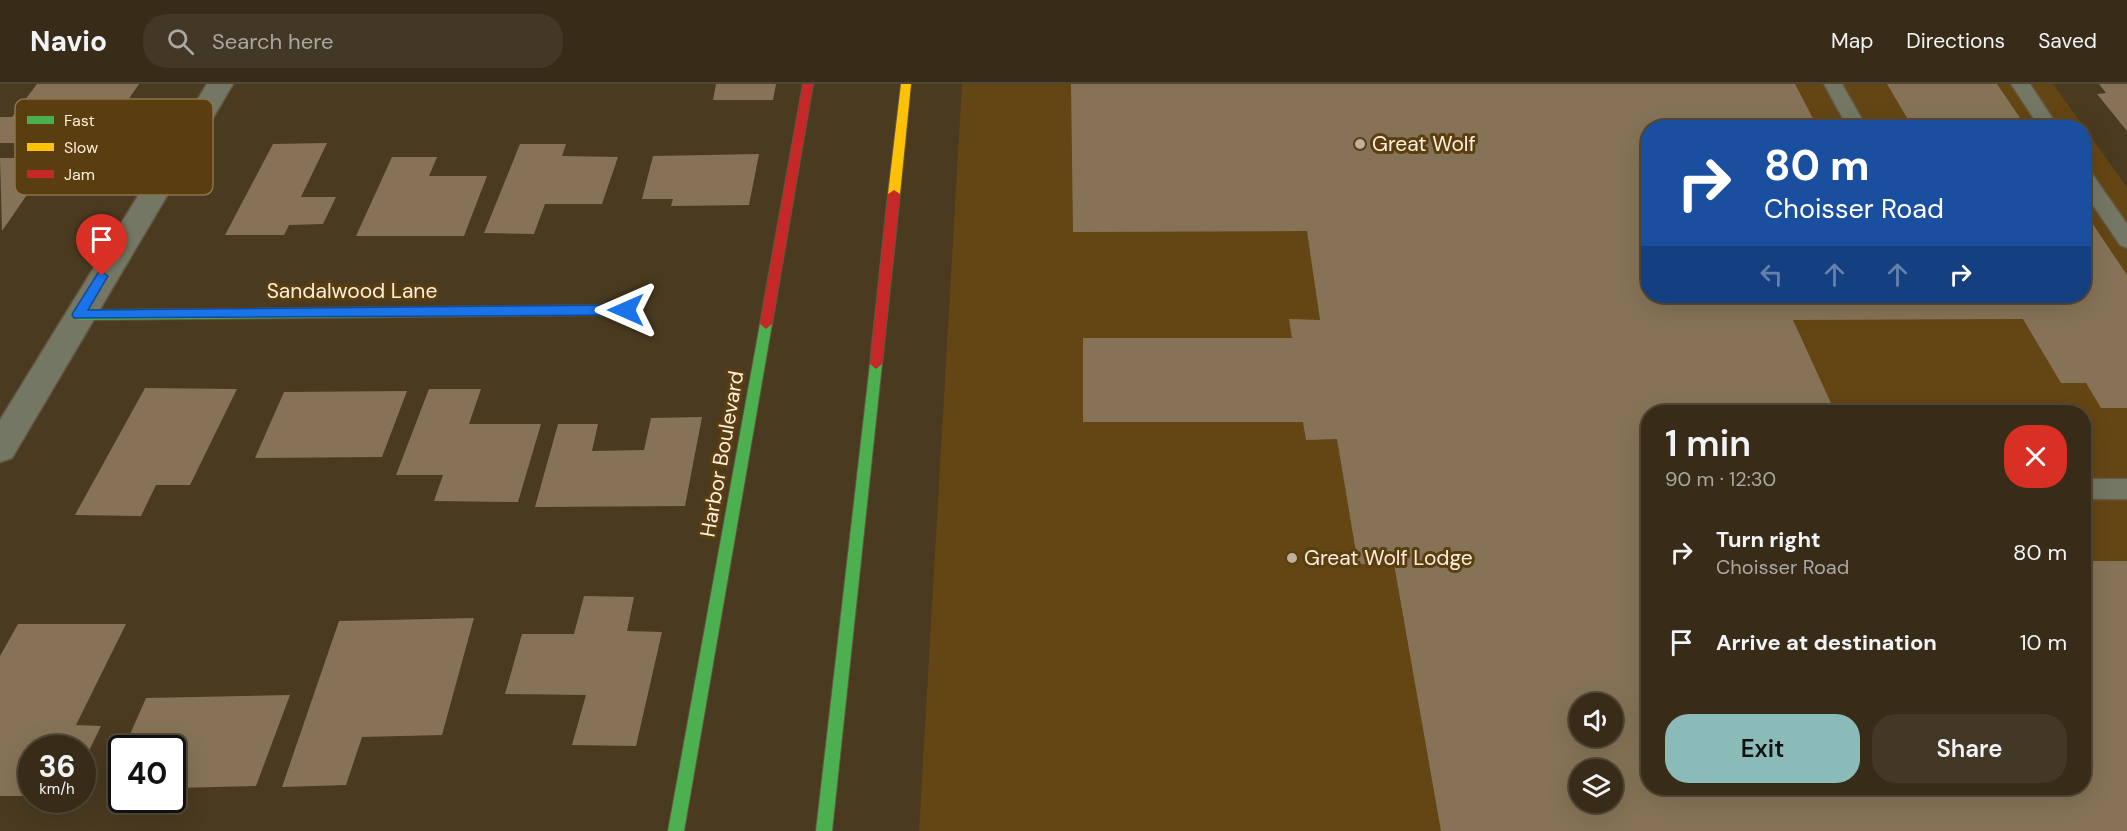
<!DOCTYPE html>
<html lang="en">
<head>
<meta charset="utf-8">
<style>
  body { margin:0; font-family:"DM Sans",sans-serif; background:#433825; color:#f1f3f6; height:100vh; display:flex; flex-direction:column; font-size:22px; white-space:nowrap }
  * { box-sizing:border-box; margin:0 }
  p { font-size:20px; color:#aba7a2 }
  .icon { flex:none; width:33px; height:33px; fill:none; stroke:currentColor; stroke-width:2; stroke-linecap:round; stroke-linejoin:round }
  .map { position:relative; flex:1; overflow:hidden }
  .drawer { position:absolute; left:1641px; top:321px; width:450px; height:390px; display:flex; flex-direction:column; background:#382c18; border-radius:24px; box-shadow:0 6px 24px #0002,0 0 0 2px #524837 }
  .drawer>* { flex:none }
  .hud { position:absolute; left:1641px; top:36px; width:450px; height:183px; border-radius:24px; box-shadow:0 6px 24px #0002,0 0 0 2px #524837; background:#1a4fa0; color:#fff; overflow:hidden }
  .tools { position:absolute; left:1569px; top:609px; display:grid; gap:12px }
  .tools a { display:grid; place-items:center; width:54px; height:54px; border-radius:50%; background:#382c18; box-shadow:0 6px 24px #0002,0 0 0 2px #524837; font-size:30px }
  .speed { position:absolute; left:18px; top:651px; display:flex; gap:12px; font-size:30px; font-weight:700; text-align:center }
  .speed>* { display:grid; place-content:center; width:78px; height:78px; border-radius:50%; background:#382c18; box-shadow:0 6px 24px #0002,0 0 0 2px #524837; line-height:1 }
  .speed small { font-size:15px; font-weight:400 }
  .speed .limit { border:3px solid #111; border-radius:9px; background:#fff; color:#111 }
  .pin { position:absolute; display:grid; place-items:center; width:51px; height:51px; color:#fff; margin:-62px -26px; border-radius:50% 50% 50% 0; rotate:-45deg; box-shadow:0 0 6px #0007 }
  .pin .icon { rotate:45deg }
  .me { position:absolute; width:66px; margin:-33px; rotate:270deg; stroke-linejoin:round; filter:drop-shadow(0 0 4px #0008) }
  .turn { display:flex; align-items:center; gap:21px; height:126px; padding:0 24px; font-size:27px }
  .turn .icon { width:78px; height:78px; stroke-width:2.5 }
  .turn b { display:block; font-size:42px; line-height:51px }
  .lanes { display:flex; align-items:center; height:57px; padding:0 24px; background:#0003; justify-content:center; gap:30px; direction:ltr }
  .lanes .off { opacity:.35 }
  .round { display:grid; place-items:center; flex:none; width:63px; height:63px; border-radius:24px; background:#433825 }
  .headline { display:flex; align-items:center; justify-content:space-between; height:102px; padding:0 24px }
  h1 { font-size:36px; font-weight:600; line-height:45px }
  .button { display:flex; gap:12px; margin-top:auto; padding:12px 24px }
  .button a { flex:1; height:69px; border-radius:24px; background:#8bbbb9; color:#111; font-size:24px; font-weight:600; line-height:69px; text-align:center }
  .button a+a { background:#433825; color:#f1f3f6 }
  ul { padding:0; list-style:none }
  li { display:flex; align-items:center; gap:18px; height:90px; padding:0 24px }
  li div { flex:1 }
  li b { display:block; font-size:22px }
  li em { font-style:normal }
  header { display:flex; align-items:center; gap:36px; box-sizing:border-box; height:84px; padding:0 30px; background:#382c18; border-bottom:2px solid #524837 }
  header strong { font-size:28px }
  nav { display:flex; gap:33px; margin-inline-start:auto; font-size:21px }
  .search { width:420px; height:54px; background:#433825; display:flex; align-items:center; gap:15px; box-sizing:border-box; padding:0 21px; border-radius:24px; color:#aba7a2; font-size:22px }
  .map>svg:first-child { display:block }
</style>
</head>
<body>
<header>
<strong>Navio</strong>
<div class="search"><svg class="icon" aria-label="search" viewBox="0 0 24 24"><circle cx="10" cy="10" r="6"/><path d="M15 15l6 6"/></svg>Search here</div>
<nav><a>Map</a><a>Directions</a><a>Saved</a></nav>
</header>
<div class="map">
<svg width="2127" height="747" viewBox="0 0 2127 747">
  <rect width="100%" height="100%" fill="#4a3a20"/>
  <!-- built -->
  <path fill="#644514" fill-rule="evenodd" d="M962,0H2053L2127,103V747H919ZM1648,44H2084V212H1648ZM1648,328H2084V704H1648ZM1580,620H1612V652H1580ZM1580,686H1612V718H1580Z"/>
  <!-- building -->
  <g fill="#867357" fill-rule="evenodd">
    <path d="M37,0H139L98,60L0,59V33H12Z"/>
    <path d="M716,0H776L773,16H713Z"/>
    <path d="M1071,0H1795L1818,44H1648V212H2084V127L2127,191V324H2101L2086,299H2061L2023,235L1793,236L1835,328H1648V704H2084V477H2127V747H1441L1394,480H1358L1337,355L1306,356L1303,338H1083V254H1292L1289,235L1320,236L1307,147L1073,148ZM1580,620H1612V652H1580ZM1580,686H1612V718H1580Z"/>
    <path d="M1887,0H1997L2027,44H1913Z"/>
    <path d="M2099,0H2127V47L2097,10L2106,9Z"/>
    <path d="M327,59L301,113H336L323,140L289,141L284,151H225L273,60Z"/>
    <path d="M520,60H566L562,72L618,73L602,120H545L534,150L484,149Z"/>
    <path d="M759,70L749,121L671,122L673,115H642L653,72Z"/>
    <path d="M392,73H437L429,92H487L464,152H356Z"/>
    <path d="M0,74H86L65,106L31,105L2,147Z"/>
    <path d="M145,304L237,305L190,401H156L141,432L75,431Z"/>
    <path d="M429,305H481L469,340H541L518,418L434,417L443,391H396Z"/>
    <path d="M407,307L382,373L255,374L284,308Z"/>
    <path d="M702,333L685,422L535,423L558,340H598L592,367L644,366L651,334Z"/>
    <path d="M584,512L634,513L627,547L662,548L636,662L572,661L586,611L505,610L522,550H574Z"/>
    <path d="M474,534L442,651L362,653L346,701L282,703L339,537Z"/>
    <path d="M18,540H126L76,641L101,642L82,681V664H32V712H0V572Z"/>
    <path d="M290,611L256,702L172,704V664H124L146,614Z"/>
    <path d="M122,670V705H106Z"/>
  </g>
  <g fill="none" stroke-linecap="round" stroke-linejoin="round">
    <!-- lane casing -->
    <g stroke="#635642" stroke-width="3">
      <g id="lane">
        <path d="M1824,0H1842L1867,44H1848Z"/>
        <path d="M2011,0H2030L2059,44H2040Z"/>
        <path d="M2084,86L2091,88L2127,140V164L2120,161L2084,108Z"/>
        <rect x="2084" y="395" width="43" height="20"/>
      </g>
    </g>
    <!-- street casing -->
    <g stroke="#635642" stroke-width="3">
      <path id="street" d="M207,0H233L12,374L0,378V336Z"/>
    </g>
    <!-- fast casing -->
    <g stroke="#635642" stroke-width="2">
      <g id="fast">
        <path d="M626,221L632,226L626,231L79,236L73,231L79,226Z"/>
        <path d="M766,235L772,240L684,747H668L760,240Z"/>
        <path d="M876,275L882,280L832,747H816L870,280Z"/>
      </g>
    </g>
    <!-- slow casing -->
    <g stroke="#635642" stroke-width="2">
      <path id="slow" d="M901,0H911L900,110L894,114L888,110Z"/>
    </g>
    <!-- jam casing -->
    <g stroke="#635642" stroke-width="2">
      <g id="jam">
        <path d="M803,0H813L772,240L766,245L760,240Z"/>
        <path d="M894,106L900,110L882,280L876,285L870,280L888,110Z"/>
      </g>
    </g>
    <!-- lane -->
    <use href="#lane" fill="#747763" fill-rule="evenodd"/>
    <!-- street -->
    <use href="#street" fill="#747763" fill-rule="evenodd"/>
    <!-- fast -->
    <use href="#fast" fill="#4caf50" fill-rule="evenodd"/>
    <!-- slow -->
    <use href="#slow" fill="#ffc107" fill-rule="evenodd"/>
    <!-- jam -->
    <use href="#jam" fill="#c62828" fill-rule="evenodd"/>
  </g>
  <!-- route -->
  <path fill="#1a73e8" stroke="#114b97" stroke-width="1.5" d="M102,188L108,192L88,226L626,221L632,226L626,231L74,234L72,231L74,227L98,189Z"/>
  <!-- markers -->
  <g fill="#beb09c" stroke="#5b3e0f" stroke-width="2">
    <circle cx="1360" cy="60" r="6"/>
    <circle cx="1292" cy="474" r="6"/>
  </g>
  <g text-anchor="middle" stroke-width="6" stroke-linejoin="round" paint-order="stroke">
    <!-- poi labels -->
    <g font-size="21" fill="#fdefde" stroke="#5b3e0f" text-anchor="start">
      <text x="1372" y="67">Great Wolf</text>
      <text x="1304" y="481">Great Wolf Lodge</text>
    </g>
    <!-- street labels -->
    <g font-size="21" fill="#fdefde" stroke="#5b3e0f">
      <text x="352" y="214">Sandalwood Lane</text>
      <text transform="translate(722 370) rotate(-80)" y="7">Harbor Boulevard</text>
    </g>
  </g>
  <!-- legend -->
  <rect x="15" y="15" width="198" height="96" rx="9" fill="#5b3e0f" stroke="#8c734d" stroke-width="1.5"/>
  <rect x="27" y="32" width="27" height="8" fill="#4caf50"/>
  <rect x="27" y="59" width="27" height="8" fill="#ffc107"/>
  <rect x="27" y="86" width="27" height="8" fill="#c62828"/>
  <g font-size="16" fill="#fdefde">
    <text x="64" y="42">Fast</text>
    <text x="64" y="69">Slow</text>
    <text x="64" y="96">Jam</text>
  </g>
</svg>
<div class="tools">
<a><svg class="icon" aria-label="sound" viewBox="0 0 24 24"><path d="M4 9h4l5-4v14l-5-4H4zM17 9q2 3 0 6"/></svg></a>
<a><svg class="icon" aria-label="layers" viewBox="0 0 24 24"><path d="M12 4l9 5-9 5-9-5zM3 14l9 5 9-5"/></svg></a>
</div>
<div class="speed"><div>36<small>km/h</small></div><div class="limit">40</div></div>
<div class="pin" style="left:102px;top:192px;background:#d93025"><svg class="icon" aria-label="arrive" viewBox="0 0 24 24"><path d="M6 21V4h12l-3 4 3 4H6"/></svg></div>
<svg class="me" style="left:626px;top:226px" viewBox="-20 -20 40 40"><path d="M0-17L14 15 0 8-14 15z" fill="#1a73e8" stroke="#fff" stroke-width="4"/></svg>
<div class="hud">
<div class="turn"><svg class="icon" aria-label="right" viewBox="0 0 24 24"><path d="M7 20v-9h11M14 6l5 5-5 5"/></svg><div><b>80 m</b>Choisser Road</div></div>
<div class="lanes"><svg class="icon off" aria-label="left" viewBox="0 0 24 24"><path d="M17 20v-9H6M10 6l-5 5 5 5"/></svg><svg class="icon off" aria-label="ahead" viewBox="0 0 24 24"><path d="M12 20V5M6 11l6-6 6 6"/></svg><svg class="icon off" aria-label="ahead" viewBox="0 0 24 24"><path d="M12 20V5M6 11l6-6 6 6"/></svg><svg class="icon" aria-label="right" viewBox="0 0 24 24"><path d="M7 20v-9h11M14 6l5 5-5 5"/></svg></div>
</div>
<section class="drawer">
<div class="headline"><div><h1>1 min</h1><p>90 m · 12:30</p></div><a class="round" style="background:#d93025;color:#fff"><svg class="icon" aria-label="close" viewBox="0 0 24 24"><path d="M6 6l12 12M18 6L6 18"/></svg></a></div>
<ul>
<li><svg class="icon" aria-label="right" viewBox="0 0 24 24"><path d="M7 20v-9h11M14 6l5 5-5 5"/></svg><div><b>Turn right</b><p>Choisser Road</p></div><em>80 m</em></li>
<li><svg class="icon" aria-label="arrive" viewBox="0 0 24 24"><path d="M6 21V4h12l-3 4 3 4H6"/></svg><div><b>Arrive at destination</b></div><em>10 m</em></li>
</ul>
<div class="button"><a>Exit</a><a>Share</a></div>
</section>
</div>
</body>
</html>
